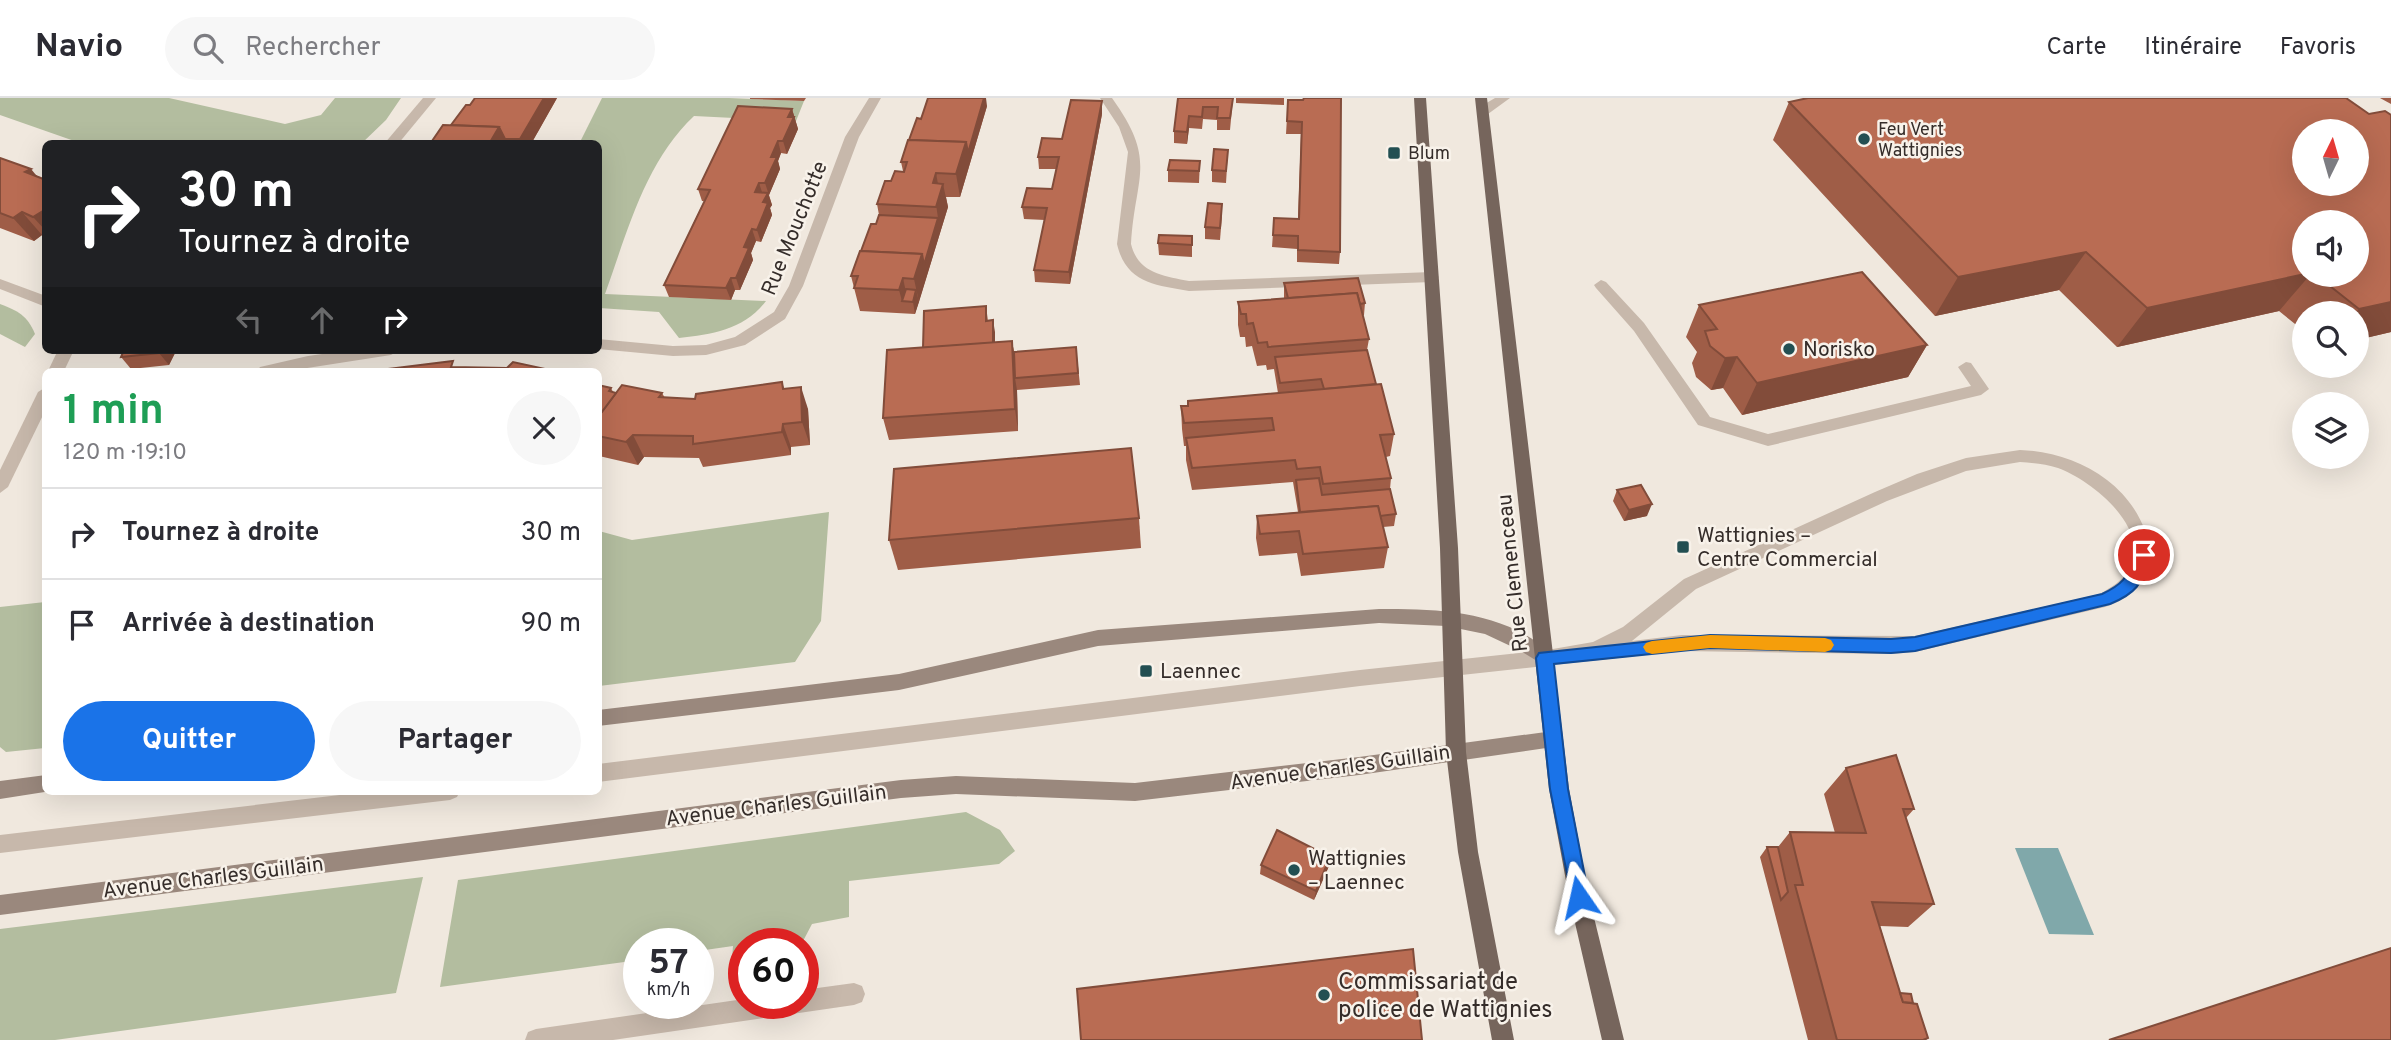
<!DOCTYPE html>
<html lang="fr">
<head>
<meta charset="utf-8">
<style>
  body { margin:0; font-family:Overpass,sans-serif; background:#f7f7f7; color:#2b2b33; height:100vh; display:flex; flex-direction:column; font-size:26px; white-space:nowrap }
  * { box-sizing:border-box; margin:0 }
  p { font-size:23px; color:#7c7c81 }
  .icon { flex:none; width:38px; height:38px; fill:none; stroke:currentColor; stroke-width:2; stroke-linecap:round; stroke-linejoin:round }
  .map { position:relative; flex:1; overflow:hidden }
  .details { position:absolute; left:42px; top:270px; width:560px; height:427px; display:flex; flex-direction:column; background:#fff; border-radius:10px; box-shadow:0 7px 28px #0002 }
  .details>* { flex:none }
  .banner { position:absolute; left:42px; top:42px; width:560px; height:214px; border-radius:10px; box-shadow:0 7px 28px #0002; background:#202124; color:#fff; overflow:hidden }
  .needle { width:46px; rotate:5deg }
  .controls { position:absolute; left:2292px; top:21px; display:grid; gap:14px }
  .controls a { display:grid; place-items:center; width:77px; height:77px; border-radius:50%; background:#fff; box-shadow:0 7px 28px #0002; font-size:35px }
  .speed { position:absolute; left:623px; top:830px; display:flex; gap:14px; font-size:35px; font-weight:700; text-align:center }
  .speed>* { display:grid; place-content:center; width:91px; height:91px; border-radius:50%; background:#fff; box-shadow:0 7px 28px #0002; line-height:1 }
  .speed small { font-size:18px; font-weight:400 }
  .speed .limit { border:10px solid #d22; background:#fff; color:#111 }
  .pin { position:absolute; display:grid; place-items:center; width:60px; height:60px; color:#fff; margin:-30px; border:4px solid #fff; border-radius:50%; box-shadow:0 2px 7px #0007 }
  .me { position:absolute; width:77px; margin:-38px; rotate:349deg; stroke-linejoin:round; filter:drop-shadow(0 0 5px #0008) }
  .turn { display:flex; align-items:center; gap:24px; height:147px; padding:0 21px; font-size:32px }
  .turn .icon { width:91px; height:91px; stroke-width:2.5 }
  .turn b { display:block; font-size:49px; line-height:60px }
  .lanes { display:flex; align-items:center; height:66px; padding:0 21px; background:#0003; justify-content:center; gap:35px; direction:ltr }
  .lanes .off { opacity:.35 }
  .round { display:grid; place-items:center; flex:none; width:74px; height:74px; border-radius:37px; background:#f7f7f7 }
  .overview { display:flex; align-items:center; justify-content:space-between; height:119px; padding:0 21px }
  h1 { font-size:42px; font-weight:700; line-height:52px; color:#1e9e55 }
  .cta { display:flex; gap:14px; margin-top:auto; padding:14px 21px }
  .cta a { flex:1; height:80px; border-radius:42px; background:#1a73e8; color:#fff; font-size:28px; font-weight:700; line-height:80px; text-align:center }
  .cta a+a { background:#f7f7f7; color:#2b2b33 }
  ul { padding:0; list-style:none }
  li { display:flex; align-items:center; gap:21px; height:91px; padding:0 21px; border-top:2px solid #e1e1e2 }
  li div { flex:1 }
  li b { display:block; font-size:26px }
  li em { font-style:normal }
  header { display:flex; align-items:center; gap:42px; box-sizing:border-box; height:98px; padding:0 35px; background:#fff; border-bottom:2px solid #e1e1e2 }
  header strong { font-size:33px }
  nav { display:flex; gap:38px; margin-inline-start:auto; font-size:24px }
  .search { width:490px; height:63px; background:#f7f7f7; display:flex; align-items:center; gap:18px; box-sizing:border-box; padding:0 24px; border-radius:38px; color:#7c7c81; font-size:26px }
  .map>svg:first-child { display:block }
</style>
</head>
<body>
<header>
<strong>Navio</strong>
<div class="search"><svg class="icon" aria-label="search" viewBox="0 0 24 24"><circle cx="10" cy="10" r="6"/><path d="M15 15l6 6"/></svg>Rechercher</div>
<nav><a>Carte</a><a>Itinéraire</a><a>Favoris</a></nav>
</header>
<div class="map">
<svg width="2391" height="942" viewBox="0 0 2391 942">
  <rect width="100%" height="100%" fill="#f0e8de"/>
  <!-- green -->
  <g fill="#b3bd9f">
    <path d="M0,0H169L285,26L321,17L335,0H401L386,22L361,46L80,45L0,17Z"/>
    <path d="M602,0H729L804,3L796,23L694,18C645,64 627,135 605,196L766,203C744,232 713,236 679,240L659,214L599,210L598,46H579Z"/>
    <path d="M0,206C18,213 27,217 35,236L25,249L0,236Z"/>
    <path d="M829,414L821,523L795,564L599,588V433L632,442Z"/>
    <path d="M45,504V650L6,654L0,649V509Z"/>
    <path d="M966,714L1000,732L1015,753L999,766L849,783V819L812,826L802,845H744V885L730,887L733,848L698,853V845H639V862L440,889L458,782Z"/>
    <path d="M423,779L396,895L55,942H0V831Z"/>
  </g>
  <!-- water -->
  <path fill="#80a8aa" d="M2015,750H2058L2094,837L2049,836Z"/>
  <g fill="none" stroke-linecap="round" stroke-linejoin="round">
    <!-- lane -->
    <g fill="#c7b8ab" fill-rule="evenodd">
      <path d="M1100,0H1112C1158,64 1135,77 1131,146C1138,175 1163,178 1189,183L1432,174L1439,179L1432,184L1189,193C1155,187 1126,185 1117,146L1128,54L1119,29Z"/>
      <path d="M1495,0H1510L1488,16H1478V10Z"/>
      <path d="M1601,182L1606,184L1644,225L1710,319L1768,336L1971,288L1958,269L1966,264L1971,265L1989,291L1981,297L1768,348L1698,327L1634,233L1596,190L1594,187Z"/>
      <path d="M2020,352C2051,353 2082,363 2107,382C2152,416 2174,486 2105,509L1915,554L1891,556L1682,553L1360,588L598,684V666L1360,572L1547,552L1593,544L1623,529L1684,481L1875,394L1917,376L1966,360ZM2020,364C2033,365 2046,366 2058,370C2091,382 2152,430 2129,471C2123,483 2111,489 2100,496L1915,538L1682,537L1632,543L1696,491L1887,403L1966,373Z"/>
      <path d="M374,693H460L457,699L450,702L0,755V737Z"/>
    </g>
    <!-- street -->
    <g fill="#c7b8ab" fill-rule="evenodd">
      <path d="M423,0H436L398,46H384Z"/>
      <path d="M869,0H881L859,39L803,188L785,221L745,247L706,257L673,258L598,251V241L673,248L706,247L735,239L774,214L789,188L845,39Z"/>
      <path d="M0,181L46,198V209L0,191Z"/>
      <path d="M58,252H74L64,273H48Z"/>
      <path d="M350,252H399L391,257L288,273H257L260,269L308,258Z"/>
      <path d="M46,289V311L8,389L0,395V372L38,294Z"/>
      <path d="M854,885L862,888L865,896L862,904L854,907L613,942H525L528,934L536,931L744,901V905H803V892Z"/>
    </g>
    <!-- secondary -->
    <g fill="#9a887d" fill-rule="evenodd">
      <path d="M1379,511C1434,511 1492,512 1538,545C1545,550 1551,553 1554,560L1552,565L1545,568L1519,552L1485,536L1446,528L1379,525L1098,548L899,592L598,628V612L899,576L1098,532Z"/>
      <path d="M1553,633L1560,635L1563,641L1560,647L1553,649L1359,677L1135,703L956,696L901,700L0,817V797L901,682L956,678L1135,685L1359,659Z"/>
      <path d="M46,677V693H51L0,701V683Z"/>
    </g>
    <!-- primary -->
    <g fill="#76655c" fill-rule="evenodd">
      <path d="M1414,0H1426L1458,450L1466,654L1478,754L1514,942H1492L1458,754L1446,654L1440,450Z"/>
      <path d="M1475,0H1487L1569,691L1589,799L1624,942H1602L1569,799L1549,691Z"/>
    </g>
  </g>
  <!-- wall -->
  <g fill="#9f5d47" fill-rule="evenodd">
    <path d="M557,0L531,46H430L451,27Z"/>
    <path d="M750,0H806L804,3L750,1Z"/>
    <path d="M1178,0H1233L1230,32H1217V22L1203,21L1202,31L1189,30L1187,46L1174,45V33Z"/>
    <path d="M1236,0H1284V7L1236,5Z"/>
    <path d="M2380,0H2391V6Z"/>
    <path d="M1288,2H1303L1340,154L1339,166L1297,164V151L1272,149L1274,120L1298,121L1301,36H1286Z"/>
    <path d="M1789,4L2391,17V234L2357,242V215H2305V234L2279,213L2117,249L2059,192L1935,218L1773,42ZM2357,124V177H2305Z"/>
    <path d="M987,8L960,99H946L948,109L915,216L860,213L851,178L861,153L876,126L879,117L877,106L891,83L903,73L901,64L909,42L921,21Z"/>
    <path d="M792,11L798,31L787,56L781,55L778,63L780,71L769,97L772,107L770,110L772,117L761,144L756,143L751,155L753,162L740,192H735L731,202L669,199L664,187L704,103H702L698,91Z"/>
    <path d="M1102,16L1070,186L1035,184L1034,172L1045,122L1024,121L1022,109L1052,91L1056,71H1039L1038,59Z"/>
    <path d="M1228,52L1226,85L1212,84V72Z"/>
    <path d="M0,60L46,82V139L42,137L34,143L0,130Z"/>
    <path d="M1200,63L1199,85L1168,84V72Z"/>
    <path d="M1222,118L1220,142L1205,141V129Z"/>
    <path d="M1192,138V159L1159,157L1158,145Z"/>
    <path d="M1284,185L1365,205L1364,217H1363L1369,241L1367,252L1376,286L1394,336L1390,358L1386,359L1391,380L1390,391L1396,416L1394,428L1383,429L1388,449L1384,470L1301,478L1297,455L1259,458L1256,440L1257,418L1298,414L1293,384L1192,392L1186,362V348H1184L1182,331L1181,308H1188V303L1278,295L1274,271L1267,272L1266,267L1257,268L1252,248L1246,249L1245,239H1240L1238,227V204L1284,200Z"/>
    <path d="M1699,207L1927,247L1908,279L1742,317L1723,290L1711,292L1696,279L1692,265L1697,254L1686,239Z"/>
    <path d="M986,208L988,223L993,222L995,244L1012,243L1014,254L1076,249L1080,287L1017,292L1018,333L889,342L883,320L923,250Z"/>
    <path d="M124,252H175L176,253L169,267L131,271L121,259Z"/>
    <path d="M782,284L784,290L808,311L810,347L791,349V357L703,369L699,360L644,359L638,367L599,358L598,287L611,290L613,294L662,295L665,300L695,301Z"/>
    <path d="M1617,392L1647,418L1624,423L1613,403Z"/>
    <path d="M1139,420L1141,450L898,472L889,442Z"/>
    <path d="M1846,670L1914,711L1906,720L1934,806L1908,829L1880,828L1900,895L1913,905L1928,940L1926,942H1808L1760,759L1767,749H1778L1790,734L1835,735L1824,696Z"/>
    <path d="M1261,767L1329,768L1314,802L1260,776Z"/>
  </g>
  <!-- shaded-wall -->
  <g fill="#824c3a">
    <path d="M544,0H557L531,46H522L520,41Z"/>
    <path d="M984,0H986L987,8L960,99L956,76L966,44Z"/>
    <path d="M1102,3V16L1070,186L1069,174Z"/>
    <path d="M792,11L798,31L787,56L783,43L788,19Z"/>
    <path d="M1189,18V30L1187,46V34Z"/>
    <path d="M499,29L507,46H489Z"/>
    <path d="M778,43L781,55L778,63L780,71L769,97L765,85L771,59Z"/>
    <path d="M31,71L46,89L25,74Z"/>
    <path d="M936,75L940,97L943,86L948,109L919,204L914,181L922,156L938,120L933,85Z"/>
    <path d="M759,85L763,97L755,94Z"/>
    <path d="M768,95L772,107L770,110L772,117L761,144L757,132L763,104Z"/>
    <path d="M46,111V133L33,119Z"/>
    <path d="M22,114L42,137L34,143L13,120Z"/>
    <path d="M752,131L756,143L751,155L753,162L740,192L736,180L744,149Z"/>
    <path d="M2086,154L2059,192L1935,218L1958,179Z"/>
    <path d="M2305,176V177H2310L2279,213L2117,249L2147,210Z"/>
    <path d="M731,180L735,192L731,202L726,190Z"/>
    <path d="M903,180L908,204L902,203L899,192Z"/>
    <path d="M916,192L919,204L915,216L913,204Z"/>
    <path d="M2391,204V234L2357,242V215H2355L2359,211Z"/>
    <path d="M993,222L995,234V267L993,255Z"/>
    <path d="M1012,243L1016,266L1015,280L1017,292L1018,333L1015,311Z"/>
    <path d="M1927,247L1908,279L1742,317L1757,285Z"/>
    <path d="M160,252L176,253L169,267L159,255Z"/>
    <path d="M1737,259L1723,290L1711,292L1725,260Z"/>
    <path d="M801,289L808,311L810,347L802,324Z"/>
    <path d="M783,326L791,349V357L782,334Z"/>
    <path d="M633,337L644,359L638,367L626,344Z"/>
    <path d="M1652,406L1647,418L1624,423L1629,412Z"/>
    <path d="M1330,759L1329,768L1314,802L1316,793Z"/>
  </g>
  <!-- building -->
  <g fill="#b96c53" stroke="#824c3a" stroke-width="2" fill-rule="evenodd">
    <path d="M475,0H544L520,41H505L499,29L451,27L466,7H470Z"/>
    <path d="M928,0H984L968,55L966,44L909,42L917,20L921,21Z"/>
    <path d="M1178,0H1233L1230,20H1217L1218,9H1203L1202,19L1189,18L1187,34L1174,33Z"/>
    <path d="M1304,0H1341L1340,154L1298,152V138L1273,137L1274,120L1299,121L1302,24L1287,23L1288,2H1303Z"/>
    <path d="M1808,0H2346L2369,16L2385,13L2391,17V204L2359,211L2316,177H2357V124H2305V176L2147,210L2086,154L1958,179L1789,4ZM2305,33H2357V86H2305Z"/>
    <path d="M1071,2L1102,3L1069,174L1034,172L1047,110L1022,109L1027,90L1052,91L1059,59H1038L1042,40L1062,41Z"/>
    <path d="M738,8L792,11L788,19H794L783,43H778L771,59H777L768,78L765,85H759L755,94L768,95L763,104L768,105L757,132L752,131L744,149L749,150L736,180H731L726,190L664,187L710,92L698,91Z"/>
    <path d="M443,27L499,29L489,46H430Z"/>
    <path d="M908,42L966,44L956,76L936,75L933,85L943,86L936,109L877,106L885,83H891L895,73L904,74L907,64H901Z"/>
    <path d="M1214,51L1228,52L1226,73L1212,72Z"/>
    <path d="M0,60L31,71L25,74L46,82V111L33,119L22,114L13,120L0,115Z"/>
    <path d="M1170,62L1200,63L1199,73L1168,72Z"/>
    <path d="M1208,105L1222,106L1220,130L1205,129Z"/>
    <path d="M879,117L938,120L924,167L922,156L861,153L871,126H876Z"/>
    <path d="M1159,137L1192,138V147L1158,145Z"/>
    <path d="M860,153L922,156L914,181L903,180L899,192L854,190L858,178H851Z"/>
    <path d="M1862,174L1927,247L1757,285L1737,259L1725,260L1710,248L1705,233L1717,231L1699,207Z"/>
    <path d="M1358,180L1365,205L1360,206L1357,195L1288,200L1284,185Z"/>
    <path d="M906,191L916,192L913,204L902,203Z"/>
    <path d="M1357,195L1369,241L1268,249L1267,244L1258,245L1253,225L1247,226L1246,216H1241L1238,204Z"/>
    <path d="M986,208V223L993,222V245L923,250L924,213Z"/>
    <path d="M1012,243L1015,311L883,320L887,252Z"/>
    <path d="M1076,249L1078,275L1015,280L1014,254Z"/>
    <path d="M124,252H160L159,255L121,259Z"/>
    <path d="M1367,252L1376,286L1324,291L1321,281L1280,285L1275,259Z"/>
    <path d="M453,263L451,269L507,270L513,264L550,272L549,273H372Z"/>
    <path d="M782,284L783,291L801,289L802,324L783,326L782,334L693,346V338L633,337L626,344L598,338V319L622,287L662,295L659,299L695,301L696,296Z"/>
    <path d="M1381,286L1394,336L1380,337L1391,380L1323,386L1320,369L1297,371L1295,362L1192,370L1186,340L1274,332L1272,320L1184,325L1181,308H1188V303Z"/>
    <path d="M598,287L611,290L609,293L616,295L598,319Z"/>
    <path d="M1131,350L1139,420L889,442L894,371Z"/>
    <path d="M1319,380L1322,397L1390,391L1396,416L1380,418L1378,408L1300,414L1296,382Z"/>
    <path d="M1641,387L1652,406L1629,412L1617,392Z"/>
    <path d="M1378,408L1388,449L1303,456L1299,433L1260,436L1257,418Z"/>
    <path d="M1896,657L1914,711H1903L1934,806L1872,804L1903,904L1917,906L1928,940L1923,942H1837L1795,787H1803L1790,734L1866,735L1846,670Z"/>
    <path d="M1277,732L1330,759L1316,793L1261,767Z"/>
    <path d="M1767,749H1778L1788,794L1781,802Z"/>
    <path d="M2391,850V942H2109Z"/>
    <path d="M1413,851L1422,942H1081L1077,891Z"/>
    <path d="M1900,895L1911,896L1913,905L1903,904Z"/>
  </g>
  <!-- route -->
  <path fill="#1a73e8" stroke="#114b97" stroke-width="2" d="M2144,451L2152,457C2141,485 2139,494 2110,506L1915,553L1891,555L1710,550L1554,566L1568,691L1589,799L1586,806L1579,808L1573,806L1550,691L1536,560L1539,555L1710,537L1891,541L1915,539L2102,496C2128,484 2127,476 2138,453Z"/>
  <!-- slow -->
  <path fill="#f59e0b" d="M1710,537L1825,540L1831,542L1834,547L1831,552L1825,554L1710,550L1652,556L1646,554L1643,549L1646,545L1652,543Z"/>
  <!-- markers -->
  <g fill="#234f52" stroke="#f8f2ea" stroke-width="2.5">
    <circle cx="1864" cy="41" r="7"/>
    <rect x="1387" y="48" width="14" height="14" rx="3.5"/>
    <circle cx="1789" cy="251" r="7"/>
    <rect x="1676" y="442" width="14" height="14" rx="3.5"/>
    <rect x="1139" y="566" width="14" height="14" rx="3.5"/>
    <circle cx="1294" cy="772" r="7"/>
    <circle cx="1324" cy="897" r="7"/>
  </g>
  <g text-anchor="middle" stroke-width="5" stroke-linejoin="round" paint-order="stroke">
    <!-- far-poi labels -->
    <g font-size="18" fill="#352d2a" stroke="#f8f2ea" text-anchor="start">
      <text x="1878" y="37">Feu Vert<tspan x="1878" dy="21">Wattignies</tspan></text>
      <text x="1408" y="61">Blum</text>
    </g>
    <!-- street labels -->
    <g font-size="21" fill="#352d2a" stroke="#f8f2ea">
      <text transform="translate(794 130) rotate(-68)" y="7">Rue Mouchotte</text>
      <text transform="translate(1512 475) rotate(-96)" y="7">Rue Clemenceau</text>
      <text transform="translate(1340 669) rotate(-8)" y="7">Avenue Charles Guillain</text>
      <text transform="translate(776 707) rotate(-7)" y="7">Avenue Charles Guillain</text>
      <text transform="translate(213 779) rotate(-7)" y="7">Avenue Charles Guillain</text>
    </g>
    <!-- poi labels -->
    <g font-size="21" fill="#352d2a" stroke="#f8f2ea" text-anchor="start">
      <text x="1803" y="258">Norisko</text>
      <text x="1697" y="444">Wattignies –<tspan x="1697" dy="24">Centre Commercial</tspan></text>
      <text x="1160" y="580">Laennec</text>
      <text x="1308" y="767">Wattignies<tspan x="1308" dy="24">– Laennec</tspan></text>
    </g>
    <!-- near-poi labels -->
    <g font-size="24" fill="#352d2a" stroke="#f8f2ea" text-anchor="start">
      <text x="1338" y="891">Commissariat de<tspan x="1338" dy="28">police de Wattignies</tspan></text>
    </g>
  </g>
</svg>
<div class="controls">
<a><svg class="needle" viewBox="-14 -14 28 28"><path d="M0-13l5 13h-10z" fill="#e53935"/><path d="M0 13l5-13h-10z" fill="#7c7c81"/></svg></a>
<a><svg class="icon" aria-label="sound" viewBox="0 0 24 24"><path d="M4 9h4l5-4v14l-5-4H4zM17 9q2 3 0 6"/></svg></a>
<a><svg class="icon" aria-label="search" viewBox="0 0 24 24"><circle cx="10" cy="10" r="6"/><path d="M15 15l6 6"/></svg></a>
<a><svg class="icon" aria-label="layers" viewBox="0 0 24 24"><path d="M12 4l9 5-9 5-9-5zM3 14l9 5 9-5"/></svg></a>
</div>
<div class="speed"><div>57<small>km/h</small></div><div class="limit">60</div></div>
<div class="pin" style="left:2144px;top:457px;background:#d93025"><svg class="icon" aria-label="arrive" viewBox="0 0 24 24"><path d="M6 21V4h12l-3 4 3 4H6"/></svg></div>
<svg class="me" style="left:1579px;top:799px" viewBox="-20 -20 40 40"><path d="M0-17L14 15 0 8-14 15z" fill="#1a73e8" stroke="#fff" stroke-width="4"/></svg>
<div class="banner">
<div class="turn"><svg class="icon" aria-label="right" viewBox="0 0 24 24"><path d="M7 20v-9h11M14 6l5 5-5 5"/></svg><div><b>30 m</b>Tournez à droite</div></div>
<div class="lanes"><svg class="icon off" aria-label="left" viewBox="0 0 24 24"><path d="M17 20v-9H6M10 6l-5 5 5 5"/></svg><svg class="icon off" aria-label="ahead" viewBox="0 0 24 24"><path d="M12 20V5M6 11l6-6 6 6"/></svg><svg class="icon" aria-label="right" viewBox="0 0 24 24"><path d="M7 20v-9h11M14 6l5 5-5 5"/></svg></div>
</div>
<section class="details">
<div class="overview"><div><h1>1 min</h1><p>120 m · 19:10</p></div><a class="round"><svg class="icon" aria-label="close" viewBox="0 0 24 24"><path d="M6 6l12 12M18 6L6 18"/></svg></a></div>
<ul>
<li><svg class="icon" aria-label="right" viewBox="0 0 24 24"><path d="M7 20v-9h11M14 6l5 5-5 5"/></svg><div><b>Tournez à droite</b></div><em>30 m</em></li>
<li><svg class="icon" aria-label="arrive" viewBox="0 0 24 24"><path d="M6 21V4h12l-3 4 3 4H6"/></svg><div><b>Arrivée à destination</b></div><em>90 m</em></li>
</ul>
<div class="cta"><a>Quitter</a><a>Partager</a></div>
</section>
</div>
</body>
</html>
